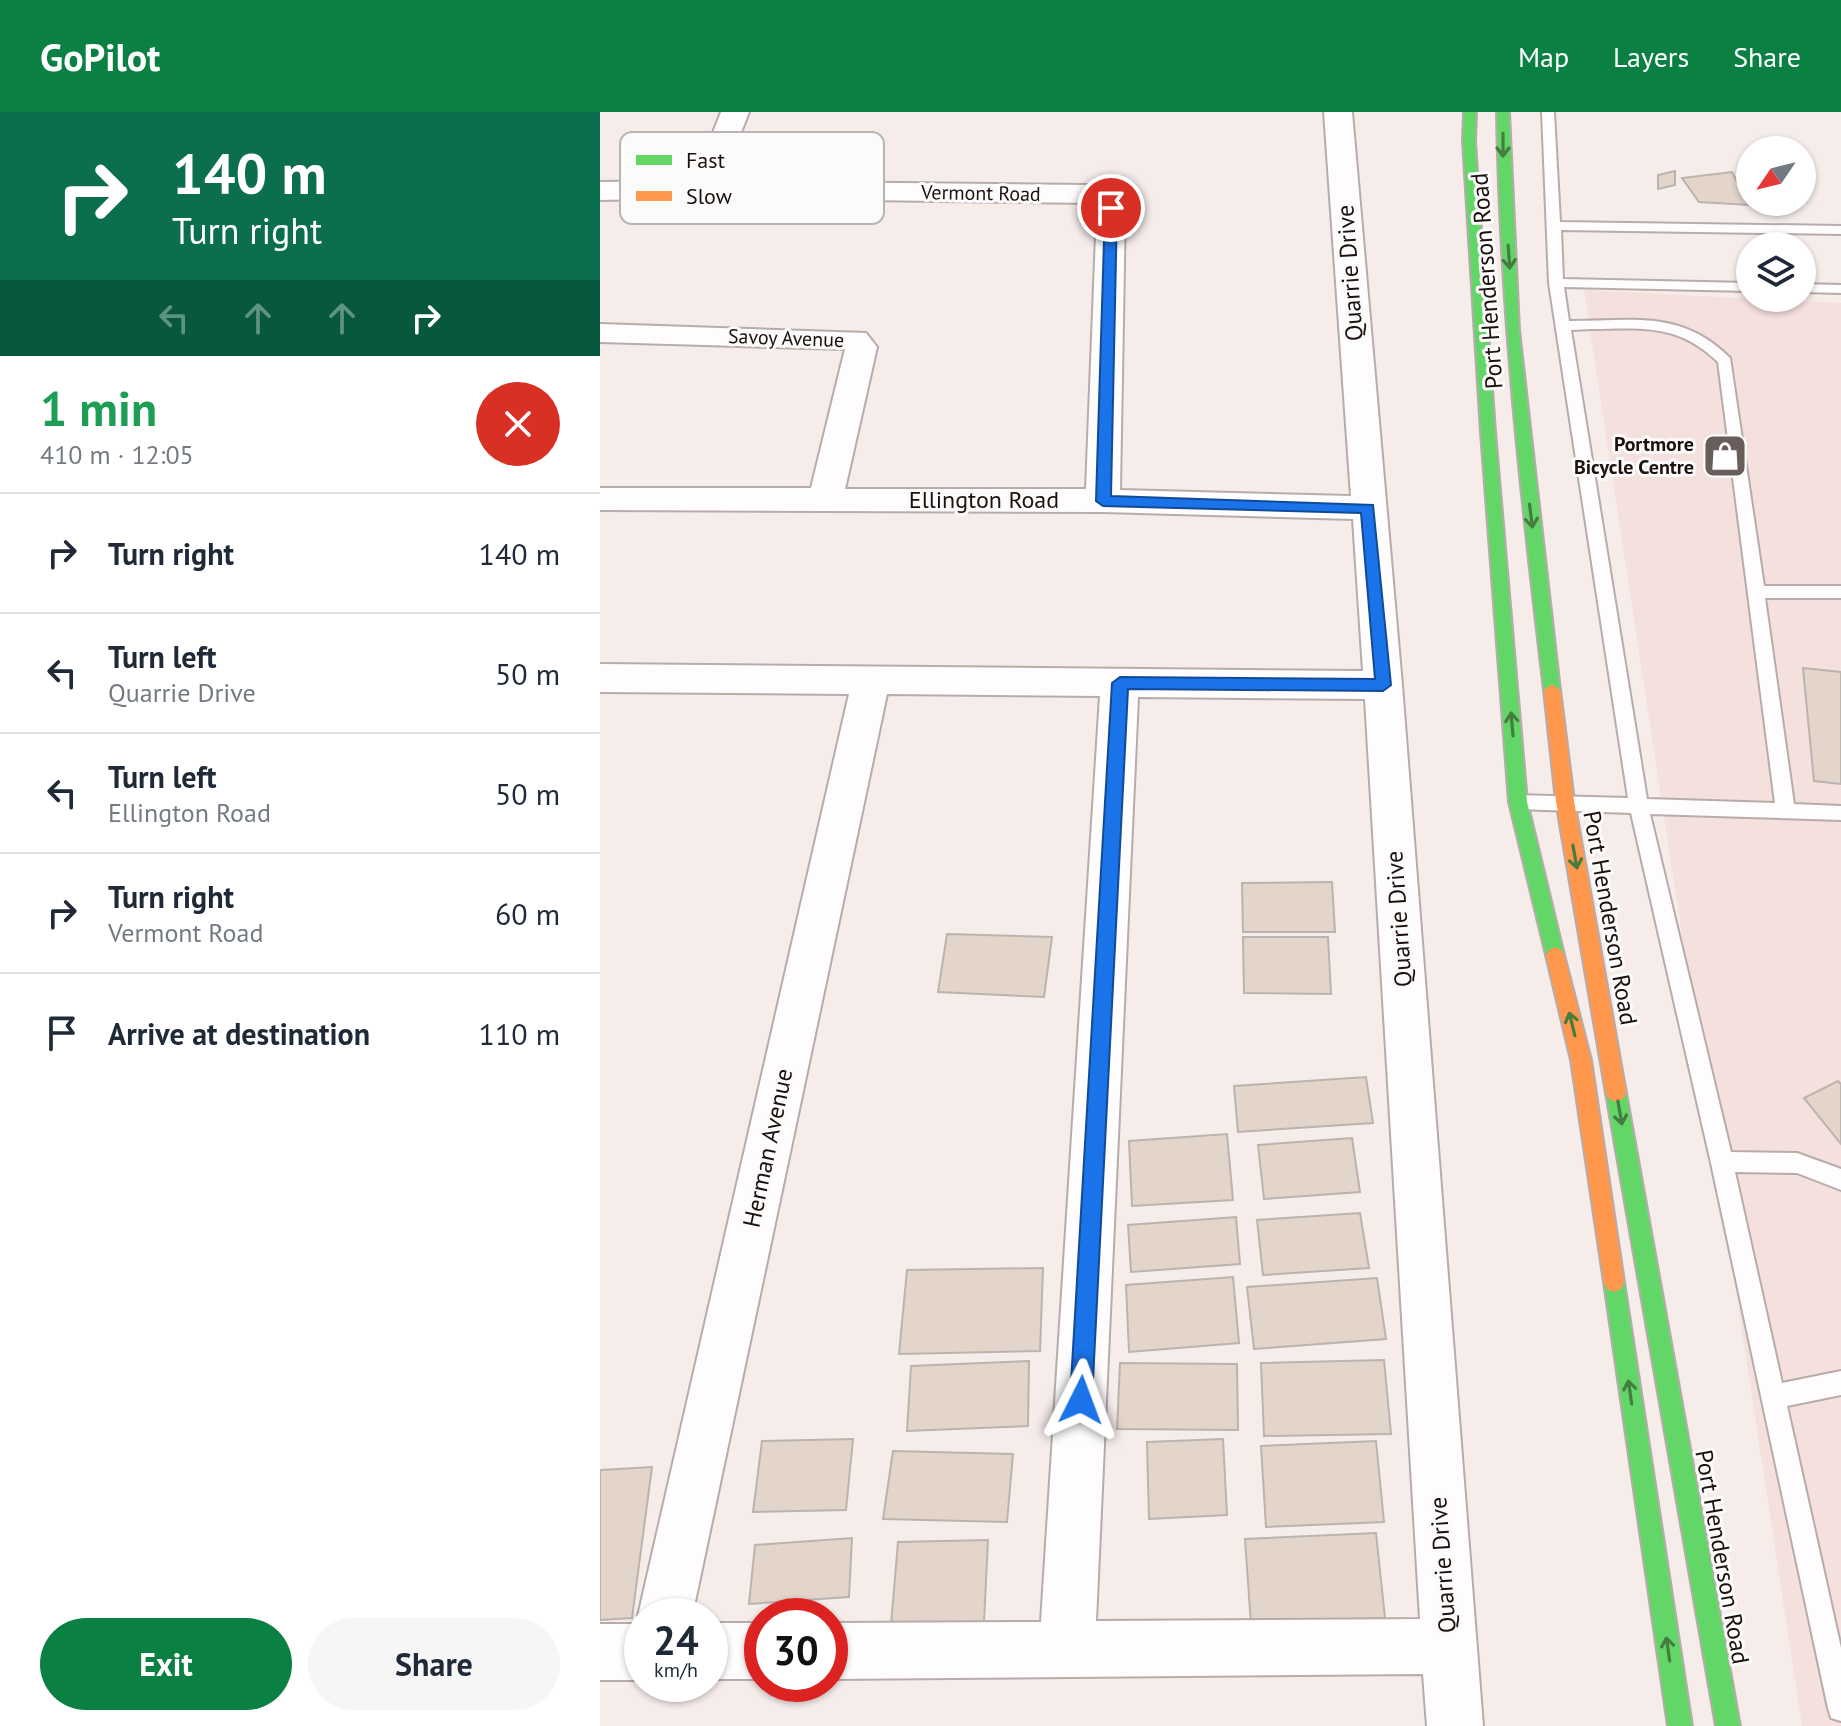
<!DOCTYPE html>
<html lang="en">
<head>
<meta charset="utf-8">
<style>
  body { margin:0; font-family:"PT Sans",sans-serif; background:#f6f6f7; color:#1f2937; height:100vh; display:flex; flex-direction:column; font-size:30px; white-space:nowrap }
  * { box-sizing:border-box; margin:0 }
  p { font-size:26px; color:#747a83 }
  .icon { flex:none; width:44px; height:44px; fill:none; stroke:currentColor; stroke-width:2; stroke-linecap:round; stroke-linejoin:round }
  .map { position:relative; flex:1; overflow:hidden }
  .panel { display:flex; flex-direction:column; background:#fff; width:600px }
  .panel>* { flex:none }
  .guide { background:#0b6e4f; color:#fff; overflow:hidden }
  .needle { width:52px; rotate:235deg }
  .buttons { position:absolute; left:1136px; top:24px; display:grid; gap:16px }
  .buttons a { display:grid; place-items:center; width:80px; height:80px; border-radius:50%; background:#fff; box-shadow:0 2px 6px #0004; font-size:40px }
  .speed { position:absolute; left:24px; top:1486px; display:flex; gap:16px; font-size:40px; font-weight:700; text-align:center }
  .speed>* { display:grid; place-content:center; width:104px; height:104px; border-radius:50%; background:#fff; box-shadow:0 2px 6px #0004; line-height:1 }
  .speed small { font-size:20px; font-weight:400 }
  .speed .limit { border:12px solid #d22; background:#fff; color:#111 }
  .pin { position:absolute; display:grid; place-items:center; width:68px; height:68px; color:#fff; margin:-34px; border:4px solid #fff; border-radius:50%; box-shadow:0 2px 8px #0007 }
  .me { position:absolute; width:88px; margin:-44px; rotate:3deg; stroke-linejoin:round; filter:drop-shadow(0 0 6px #0008) }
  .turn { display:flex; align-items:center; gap:28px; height:168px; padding:0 40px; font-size:36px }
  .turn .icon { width:104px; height:104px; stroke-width:2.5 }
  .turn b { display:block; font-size:56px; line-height:68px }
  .lanes { display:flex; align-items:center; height:76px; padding:0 40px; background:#0003; justify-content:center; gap:40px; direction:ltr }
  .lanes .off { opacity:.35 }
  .round { display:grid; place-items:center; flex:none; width:84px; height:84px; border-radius:42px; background:#f6f6f7 }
  .overview { display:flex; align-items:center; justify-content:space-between; height:136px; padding:0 40px }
  h1 { font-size:48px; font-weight:800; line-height:60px; color:#1e9e55 }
  .cta { display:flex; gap:16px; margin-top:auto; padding:16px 40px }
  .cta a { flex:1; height:92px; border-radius:48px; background:#0b8043; color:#fff; font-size:32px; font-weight:800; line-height:92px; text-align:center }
  .cta a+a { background:#f6f6f7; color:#1f2937 }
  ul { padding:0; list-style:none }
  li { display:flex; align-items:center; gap:24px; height:120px; padding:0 40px; border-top:2px solid #e0e1e3 }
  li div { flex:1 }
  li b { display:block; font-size:30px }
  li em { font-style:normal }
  header { display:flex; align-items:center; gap:48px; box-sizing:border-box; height:112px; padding:0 40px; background:#0b8043; color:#fff }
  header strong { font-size:38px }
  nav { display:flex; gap:44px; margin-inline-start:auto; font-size:28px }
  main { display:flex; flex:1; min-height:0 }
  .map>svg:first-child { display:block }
</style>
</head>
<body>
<header>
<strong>GoPilot</strong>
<nav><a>Map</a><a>Layers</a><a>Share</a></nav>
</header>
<main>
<section class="panel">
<div class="guide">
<div class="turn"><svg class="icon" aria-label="right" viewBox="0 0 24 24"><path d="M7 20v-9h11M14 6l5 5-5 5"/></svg><div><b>140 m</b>Turn right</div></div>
<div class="lanes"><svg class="icon off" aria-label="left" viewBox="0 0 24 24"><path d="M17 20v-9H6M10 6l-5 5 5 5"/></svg><svg class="icon off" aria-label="ahead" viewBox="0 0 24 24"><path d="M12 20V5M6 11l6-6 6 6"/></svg><svg class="icon off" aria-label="ahead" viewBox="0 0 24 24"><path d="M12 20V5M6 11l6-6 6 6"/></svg><svg class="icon" aria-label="right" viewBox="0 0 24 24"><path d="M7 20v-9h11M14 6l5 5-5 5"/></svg></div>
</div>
<div class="overview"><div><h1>1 min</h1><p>410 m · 12:05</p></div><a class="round" style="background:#d93025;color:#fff"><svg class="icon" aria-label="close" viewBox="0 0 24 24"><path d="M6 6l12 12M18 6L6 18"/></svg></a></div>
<ul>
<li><svg class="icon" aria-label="right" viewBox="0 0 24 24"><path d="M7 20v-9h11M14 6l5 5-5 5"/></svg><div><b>Turn right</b></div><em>140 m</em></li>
<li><svg class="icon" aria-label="left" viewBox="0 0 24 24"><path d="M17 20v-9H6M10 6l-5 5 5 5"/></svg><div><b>Turn left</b><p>Quarrie Drive</p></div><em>50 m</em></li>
<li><svg class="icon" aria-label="left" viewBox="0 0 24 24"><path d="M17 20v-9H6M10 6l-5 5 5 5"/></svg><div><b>Turn left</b><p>Ellington Road</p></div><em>50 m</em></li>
<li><svg class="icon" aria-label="right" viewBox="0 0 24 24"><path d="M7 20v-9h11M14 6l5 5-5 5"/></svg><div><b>Turn right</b><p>Vermont Road</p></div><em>60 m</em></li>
<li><svg class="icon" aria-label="arrive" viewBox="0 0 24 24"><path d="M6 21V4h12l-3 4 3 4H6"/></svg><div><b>Arrive at destination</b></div><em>110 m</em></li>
</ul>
<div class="cta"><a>Exit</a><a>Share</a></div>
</section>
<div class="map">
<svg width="1241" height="1614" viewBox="0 0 1241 1614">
  <rect width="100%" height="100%" fill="#f6edeb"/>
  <!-- built -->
  <path fill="#f4e0dd" d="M984,178L1241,191V1614H1202Z"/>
  <!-- building -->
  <g fill="#e4d5cb" stroke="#bbb3ad" stroke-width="2">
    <path d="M1075,59V73L1058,77V63Z"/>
    <path d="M1132,60L1149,93L1099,90L1082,66Z"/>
    <path d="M1203,556L1241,560V672L1214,669Z"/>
    <path d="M732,770L735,820H643L642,771Z"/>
    <path d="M347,822L452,825L444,885L338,880Z"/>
    <path d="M643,825H728L731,882L644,881Z"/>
    <path d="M766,965L773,1011L638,1020L634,974Z"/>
    <path d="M1238,969L1241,972V1032L1204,986Z"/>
    <path d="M627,1022L633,1088L532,1094L529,1029Z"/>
    <path d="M752,1026L760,1080L664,1087L658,1033Z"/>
    <path d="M760,1101L769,1156L663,1163L657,1108Z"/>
    <path d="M636,1105L640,1152L531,1160L528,1113Z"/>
    <path d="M443,1156L440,1239L299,1242L307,1158Z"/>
    <path d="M633,1165L639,1231L529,1240L526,1173Z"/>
    <path d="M777,1166L786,1227L654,1237L647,1175Z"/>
    <path d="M784,1248L791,1322L664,1324L661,1251Z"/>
    <path d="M429,1249L428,1314L307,1319L311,1254Z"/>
    <path d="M520,1251L637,1252L638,1318L517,1317Z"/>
    <path d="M253,1327L246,1398L153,1400L162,1329Z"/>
    <path d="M623,1327L627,1403L549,1407L547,1330Z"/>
    <path d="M776,1329L784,1410L666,1415L661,1334Z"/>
    <path d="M293,1339L413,1342L407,1410L283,1407Z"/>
    <path d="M52,1355L32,1506L0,1508V1358Z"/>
    <path d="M776,1421L785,1506L651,1513L645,1427Z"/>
    <path d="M252,1426L249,1485L149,1492L155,1433Z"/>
    <path d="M388,1428L384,1510L291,1513L298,1430Z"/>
  </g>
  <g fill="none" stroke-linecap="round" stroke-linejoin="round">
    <!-- lane casing -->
    <g stroke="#b7acaa" stroke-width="4">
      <g id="lane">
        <path d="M942,0H954L960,110L1241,114V122L961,118L963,167L1150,171V179L964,175L969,209C1033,209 1081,197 1130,246L1164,474H1241V486H1165L1194,692L1241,694V708L1050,702L1131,1040L1197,1041L1241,1057V1078L1197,1061L1135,1060L1182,1271L1241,1259V1283L1187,1294L1241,1536V1609L1231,1606L1228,1596L1111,1051L1031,701L918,697L911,695L909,690L911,685L918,683L1028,686L949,171ZM992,217C1043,216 1079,212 1118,250L1175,691L1047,687L971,218Z"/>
        <path d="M1202,172L1241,173V181L1202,180Z"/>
      </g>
    </g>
    <!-- street casing -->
    <g stroke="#b7acaa" stroke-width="4">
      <g id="street">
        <path d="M121,0H149L122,69L489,73L512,79L525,96L520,378L751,384L724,0H752L802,573L883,1614H827L823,1562L230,1567V1511L441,1510L500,584L287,582L92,1504H42V1568H0V1512H41L38,1504L249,582L0,580V552L763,559L753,407L503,400L0,398V376H211L245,237L0,230V212L266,221L277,235L245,377H486L497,97L492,91L105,86L0,88V70L94,69ZM538,585L765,587L820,1507L496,1509Z"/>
        <rect x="110" y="1511" width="52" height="56"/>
      </g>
    </g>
    <!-- fast casing -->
    <g stroke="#b7acaa" stroke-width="4">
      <g id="fast">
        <path d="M864,0H876L875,30L895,320L927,690L964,843L961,848H949L946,843L909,690L881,320L863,30Z"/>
        <path d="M897,0H909L919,218L960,578L952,584L944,578C921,386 900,194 897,0Z"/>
        <path d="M1016,972L1023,975L1026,981L1140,1614H1116L1006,981L1009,975Z"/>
        <path d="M1014,1160L1021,1163L1024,1170L1092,1614H1068L1004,1170L1007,1163Z"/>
      </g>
    </g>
    <!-- slow casing -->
    <g stroke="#b7acaa" stroke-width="4">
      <g id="slow">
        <path d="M952,572L960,578L974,689L1026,981L1023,987L1016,990L1009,987L1006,981L956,689L944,578Z"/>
        <path d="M955,835L961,838L964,843L991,948L1024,1170L1021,1177L1014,1180L1007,1177L1004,1170L971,948L946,843L949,838Z"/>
      </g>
    </g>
    <!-- lane -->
    <use href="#lane" fill="#fefcfc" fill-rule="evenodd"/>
    <!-- street -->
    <use href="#street" fill="#fefcfc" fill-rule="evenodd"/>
    <!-- fast -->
    <use href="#fast" fill="#63d668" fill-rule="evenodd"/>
    <!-- slow -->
    <use href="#slow" fill="#ff974d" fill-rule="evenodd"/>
  </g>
  <!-- one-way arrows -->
  <defs><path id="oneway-shaft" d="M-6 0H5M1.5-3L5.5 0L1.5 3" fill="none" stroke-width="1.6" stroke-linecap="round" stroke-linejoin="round" transform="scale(2)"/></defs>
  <g stroke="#447d3f">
    <use href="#oneway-shaft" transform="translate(903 33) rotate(90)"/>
    <use href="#oneway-shaft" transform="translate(909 145) rotate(86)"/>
    <use href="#oneway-shaft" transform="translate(931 404) rotate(83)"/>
    <use href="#oneway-shaft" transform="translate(912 612) rotate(-95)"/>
    <use href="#oneway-shaft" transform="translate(975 745) rotate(80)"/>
    <use href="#oneway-shaft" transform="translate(972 912) rotate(-104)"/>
    <use href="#oneway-shaft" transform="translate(1020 1001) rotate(80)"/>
    <use href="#oneway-shaft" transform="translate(1030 1280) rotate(-98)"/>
    <use href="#oneway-shaft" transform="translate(1068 1537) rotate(-98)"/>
  </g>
  <!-- route -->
  <path fill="#1a73e8" stroke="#114b97" stroke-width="2" d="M511,92L517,96L511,384L773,393L791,573L783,579L528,577L492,1288L488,1296L481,1299L473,1296L470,1288L512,571L520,565L775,567L761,401L503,394L496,389L505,96Z"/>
  <!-- icons -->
  <defs>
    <g id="shop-square" transform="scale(2.3)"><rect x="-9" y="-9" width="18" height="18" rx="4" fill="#695d5b" stroke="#fbfbfb"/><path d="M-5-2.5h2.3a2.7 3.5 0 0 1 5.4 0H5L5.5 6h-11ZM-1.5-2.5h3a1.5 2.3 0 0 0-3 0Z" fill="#fff"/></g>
  </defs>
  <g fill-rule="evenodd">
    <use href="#shop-square" x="1125" y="344"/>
  </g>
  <g text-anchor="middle" stroke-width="6" stroke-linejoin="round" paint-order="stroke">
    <!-- far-street labels -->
    <g font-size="20" fill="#1d100d" stroke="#fbfbfb">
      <text transform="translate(381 81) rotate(1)" y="7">Vermont Road</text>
      <text transform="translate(186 226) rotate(2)" y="7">Savoy Avenue</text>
    </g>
    <!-- far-poi labels -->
    <g font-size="20" font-weight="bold" fill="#1d100d" stroke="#fbfbfb" text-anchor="end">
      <text x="1094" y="339">Portmore<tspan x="1094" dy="23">Bicycle Centre</tspan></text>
    </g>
    <!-- street labels -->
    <g font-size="24" fill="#1d100d" stroke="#fbfbfb">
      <text transform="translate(750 161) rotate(-94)" y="8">Quarrie Drive</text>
      <text transform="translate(887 169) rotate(-94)" y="8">Port Henderson Road</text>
      <text x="384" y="396">Ellington Road</text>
      <text transform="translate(1010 806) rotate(80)" y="8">Port Henderson Road</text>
      <text transform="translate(799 807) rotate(-94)" y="8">Quarrie Drive</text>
      <text transform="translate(168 1036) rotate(-78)" y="8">Herman Avenue</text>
      <text transform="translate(1122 1445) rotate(80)" y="8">Port Henderson Road</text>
      <text transform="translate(843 1453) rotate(-94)" y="8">Quarrie Drive</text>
    </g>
  </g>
  <!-- legend -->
  <rect x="20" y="20" width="264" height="92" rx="12" fill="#fbfbfb" stroke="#b8b4b4" stroke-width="2"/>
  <rect x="36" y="43" width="36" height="10" fill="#63d668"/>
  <rect x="36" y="79" width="36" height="10" fill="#ff974d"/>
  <g font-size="22" fill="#1d100d">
    <text x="86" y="56">Fast</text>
    <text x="86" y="92">Slow</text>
  </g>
</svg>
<div class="buttons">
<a><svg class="needle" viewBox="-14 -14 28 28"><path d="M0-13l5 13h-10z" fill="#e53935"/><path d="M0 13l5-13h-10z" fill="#747a83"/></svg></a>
<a><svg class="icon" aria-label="layers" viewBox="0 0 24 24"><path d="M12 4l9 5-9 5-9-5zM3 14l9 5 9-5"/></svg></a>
</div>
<div class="speed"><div>24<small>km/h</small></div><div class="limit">30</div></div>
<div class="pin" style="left:511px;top:96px;background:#d93025"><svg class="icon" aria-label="arrive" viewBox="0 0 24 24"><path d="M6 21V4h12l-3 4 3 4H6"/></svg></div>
<svg class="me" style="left:481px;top:1288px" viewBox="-20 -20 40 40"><path d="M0-17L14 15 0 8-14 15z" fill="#1a73e8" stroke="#fff" stroke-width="4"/></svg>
</div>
</main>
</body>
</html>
